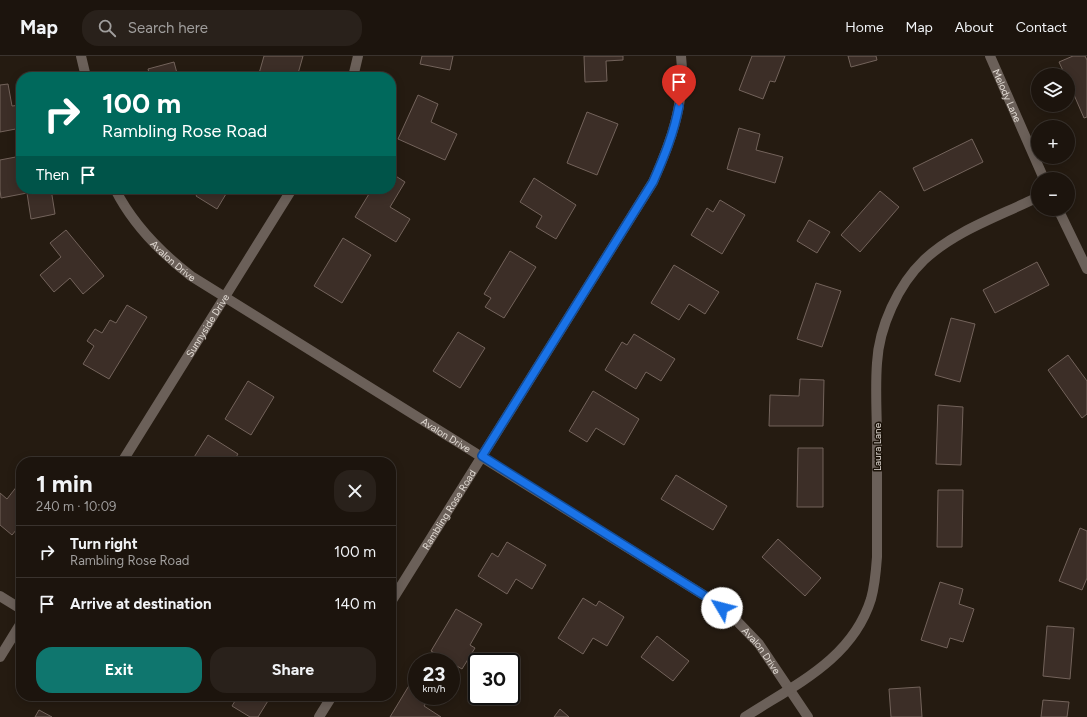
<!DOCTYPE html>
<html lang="en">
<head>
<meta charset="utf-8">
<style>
  body { margin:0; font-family:Figtree,sans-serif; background:#29211b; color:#f1f3f6; height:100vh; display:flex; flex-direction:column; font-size:15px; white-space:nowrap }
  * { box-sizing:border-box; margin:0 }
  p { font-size:13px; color:#a09e9d }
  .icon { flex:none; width:22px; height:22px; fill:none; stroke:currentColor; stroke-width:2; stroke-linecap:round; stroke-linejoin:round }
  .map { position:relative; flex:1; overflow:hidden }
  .sheet { position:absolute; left:16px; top:401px; width:380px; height:244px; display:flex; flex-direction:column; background:#1c140d; border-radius:16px; box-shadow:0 2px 10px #0003,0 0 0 1px #3a332e }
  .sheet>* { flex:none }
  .banner { position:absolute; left:16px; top:16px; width:380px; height:122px; border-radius:16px; box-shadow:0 2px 10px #0003,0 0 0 1px #3a332e; background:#00695c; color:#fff; overflow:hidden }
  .controls { position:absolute; left:1031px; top:12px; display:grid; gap:8px }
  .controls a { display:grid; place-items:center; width:44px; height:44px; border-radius:50%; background:#1c140d; box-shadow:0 2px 10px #0003,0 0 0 1px #3a332e; font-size:20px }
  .speed { position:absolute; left:408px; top:597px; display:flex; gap:8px; font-size:20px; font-weight:700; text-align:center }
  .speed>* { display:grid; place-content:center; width:52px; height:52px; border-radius:50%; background:#1c140d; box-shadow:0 2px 10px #0003,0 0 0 1px #3a332e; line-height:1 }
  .speed small { font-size:10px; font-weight:400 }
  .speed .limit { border:2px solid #111; border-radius:6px; background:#fff; color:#111 }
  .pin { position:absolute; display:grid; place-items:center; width:34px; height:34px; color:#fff; margin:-41px -17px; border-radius:50% 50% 50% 0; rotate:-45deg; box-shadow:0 0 4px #0007 }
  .pin .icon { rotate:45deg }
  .me { position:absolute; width:44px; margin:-22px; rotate:307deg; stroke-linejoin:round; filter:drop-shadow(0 0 3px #0008) }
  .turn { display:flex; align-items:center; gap:14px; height:84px; padding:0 20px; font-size:18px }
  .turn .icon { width:52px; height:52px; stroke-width:2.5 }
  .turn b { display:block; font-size:28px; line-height:34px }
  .then { display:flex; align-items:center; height:38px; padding:0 20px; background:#0003; gap:8px; font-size:15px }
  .round { display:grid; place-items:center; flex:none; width:42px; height:42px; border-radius:16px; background:#29211b }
  .head { display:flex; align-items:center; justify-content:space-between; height:68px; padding:0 20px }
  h1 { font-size:24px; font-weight:700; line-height:30px }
  .action { display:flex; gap:8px; margin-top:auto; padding:8px 20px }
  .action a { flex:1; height:46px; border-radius:16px; background:#0f766e; color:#fff; font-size:16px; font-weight:700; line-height:46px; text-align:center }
  .action a+a { background:#29211b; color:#f1f3f6 }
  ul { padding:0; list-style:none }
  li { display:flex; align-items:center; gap:12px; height:52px; padding:0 20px; border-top:1px solid #3a332e }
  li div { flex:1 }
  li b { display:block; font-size:15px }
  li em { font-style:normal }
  header { display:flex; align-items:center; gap:24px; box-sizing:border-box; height:56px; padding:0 20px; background:#1c140d; border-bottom:1px solid #3a332e }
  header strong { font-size:19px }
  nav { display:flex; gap:22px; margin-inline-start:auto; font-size:14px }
  .search { width:280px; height:36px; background:#29211b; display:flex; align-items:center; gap:10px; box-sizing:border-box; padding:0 14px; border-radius:16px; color:#a09e9d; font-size:15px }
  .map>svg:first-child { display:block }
</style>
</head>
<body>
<header>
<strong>Map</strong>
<div class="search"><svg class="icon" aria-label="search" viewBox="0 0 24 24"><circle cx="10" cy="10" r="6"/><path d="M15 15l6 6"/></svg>Search here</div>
<nav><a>Home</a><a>Map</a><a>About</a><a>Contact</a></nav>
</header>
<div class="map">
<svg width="1087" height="661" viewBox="0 0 1087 661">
  <rect width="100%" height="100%" fill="#251b11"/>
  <!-- building -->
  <g fill="#3c2e27" stroke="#73635b">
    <path d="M264,0H303L297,21H258Z"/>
    <path d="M422,0H453L450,14L420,8Z"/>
    <path d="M584,0H623V4L606,5L607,25L585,26Z"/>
    <path d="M752,0H785L775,26L770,25L763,43L739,34Z"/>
    <path d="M848,0H876L877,4L851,11Z"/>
    <path d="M1073,0H1085L1087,4V61L1084,62L1068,25V19H1065L1059,6Z"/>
    <path d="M174,6L178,21H150L148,13Z"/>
    <path d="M8,28L12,50L21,49V72L0,76V29Z"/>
    <path d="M418,39L438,48L431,66L457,78L445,104L398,83Z"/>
    <path d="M587,56L618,68L597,119L567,107Z"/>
    <path d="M739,72L760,78L756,94L783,101L775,127L727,113Z"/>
    <path d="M972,83L983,106L924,135L913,112Z"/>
    <path d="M21,100V133H51L55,158L31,163L27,137L1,142L0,134V104Z"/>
    <path d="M391,117L405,126L390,151L410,163L396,186L355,161L372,133H391Z"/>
    <path d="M534,122L576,149L556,183L536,171L542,160L520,146Z"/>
    <path d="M200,133H229L217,153L196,140Z"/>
    <path d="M880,135L899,151L860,196L841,179Z"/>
    <path d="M720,144L745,159L722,198L691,179L707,152L713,156Z"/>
    <path d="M809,164L830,176L817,197L797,185Z"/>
    <path d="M66,174L104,220L83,238L70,222L54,236L40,219L61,201L50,187Z"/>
    <path d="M343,182L371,199L342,247L314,230Z"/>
    <path d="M510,195L536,211L504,262L485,251L491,242L484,238Z"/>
    <path d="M1037,206L1049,229L995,257L983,234Z"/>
    <path d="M674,209L719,236L705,258L689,248L679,264L651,247Z"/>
    <path d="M816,227L841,235L822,291L797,283Z"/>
    <path d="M127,249L147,261L109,323L83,308L94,290L87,285L95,273L102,277L110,264L116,267Z"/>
    <path d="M951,262L975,268L960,326L935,319Z"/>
    <path d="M458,276L485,292L460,332L433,315Z"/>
    <path d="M634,278L675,303L661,325L646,316L636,333L605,314L622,286L627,289Z"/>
    <path d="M1068,299L1087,325V358L1082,362L1048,314Z"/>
    <path d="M800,323L824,324L823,370H769L770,339L799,340Z"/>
    <path d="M248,325L274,341L251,379L225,363Z"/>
    <path d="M593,335L639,363L624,389L596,372L587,386L569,375Z"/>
    <path d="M938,349L963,351L961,409L936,408Z"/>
    <path d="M208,379L238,398L233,406H191Z"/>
    <path d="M798,392H823V451H797Z"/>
    <path d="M676,419L727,450L713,474L661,443Z"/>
    <path d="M21,425V468L12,479L0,469V437L7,443Z"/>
    <path d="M938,434H963L962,491H937Z"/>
    <path d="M1080,472L1087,475V522L1082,534L1059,525Z"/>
    <path d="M778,483L821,522L805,540L762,501Z"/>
    <path d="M507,486L546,509L532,533L516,523L507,538L478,520L492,497L498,501Z"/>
    <path d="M940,526L963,533L959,548L974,553L963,586L950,582L947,592L921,584Z"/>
    <path d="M583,542L596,550L599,545L624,561L607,590L593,582L583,598L558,582Z"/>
    <path d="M456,553L482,568L470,589L475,592L462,613L431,595Z"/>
    <path d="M1047,570L1074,572L1070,623L1043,620Z"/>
    <path d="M657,580L689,605L673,625L641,601Z"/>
    <path d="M413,623L417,625V640H430L424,650L441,661H390Z"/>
    <path d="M920,631L922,661H891L889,633Z"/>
    <path d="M238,640H271L258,661H250L232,650Z"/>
    <path d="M1043,644L1069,646L1067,661H1041Z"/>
    <path d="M560,653L569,661H554Z"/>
    <path d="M39,654L52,661H35Z"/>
  </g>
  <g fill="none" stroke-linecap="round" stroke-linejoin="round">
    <!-- street -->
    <g stroke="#6b6059" stroke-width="10">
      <path d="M81,0L86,21"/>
      <path id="s1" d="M990,0L1044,123"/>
      <path d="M353,21L358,0"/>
      <path id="s2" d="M115,133C133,169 160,196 191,220L710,543L734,562L759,588L808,661"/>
      <path d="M1058,153L1087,213"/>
      <path id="s3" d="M122,406L292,133"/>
      <path d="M0,540L21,553"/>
      <path id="s4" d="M391,546L653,126C671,86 686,45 681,0"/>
      <path d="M0,601L21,567"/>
      <path d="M319,661L332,640"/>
      <path d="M745,661C794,629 852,604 871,543C875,529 876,515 877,501C877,462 877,424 877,385C877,359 875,333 877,307C879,271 898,229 924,204C956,174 1000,160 1038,141"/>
    </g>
  </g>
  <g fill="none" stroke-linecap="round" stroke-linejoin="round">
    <!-- route casing -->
    <g stroke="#114b97" stroke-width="10">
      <path id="route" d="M679,50C674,77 664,101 653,126L482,400L710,543L722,552"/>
    </g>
    <!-- route -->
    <use href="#route" stroke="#1a73e8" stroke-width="7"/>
  </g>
  <g text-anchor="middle" stroke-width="3" stroke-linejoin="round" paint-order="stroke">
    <!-- street labels -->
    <g font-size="10" fill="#e2dbd4" stroke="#1b1208">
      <text dy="4" stroke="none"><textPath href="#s1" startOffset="43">Melody Lane</textPath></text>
      <text dy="4" stroke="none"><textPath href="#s2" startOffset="93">Avalon Drive</textPath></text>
      <text dy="4" stroke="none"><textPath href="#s3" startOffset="161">Sunnyside Drive</textPath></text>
      <text dy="4" stroke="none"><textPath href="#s2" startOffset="417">Avalon Drive</textPath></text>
      <text transform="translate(877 391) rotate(-90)" y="4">Laura Lane</text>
      <text dy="4" stroke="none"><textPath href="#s4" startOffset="109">Rambling Rose Road</textPath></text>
      <text dy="4" stroke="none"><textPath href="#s2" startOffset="801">Avalon Drive</textPath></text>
    </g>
  </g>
</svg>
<div class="controls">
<a><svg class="icon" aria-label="layers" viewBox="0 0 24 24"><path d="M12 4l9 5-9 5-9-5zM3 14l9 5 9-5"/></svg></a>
<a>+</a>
<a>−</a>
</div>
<div class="speed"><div>23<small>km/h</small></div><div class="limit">30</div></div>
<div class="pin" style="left:679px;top:50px;background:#d93025"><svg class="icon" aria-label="arrive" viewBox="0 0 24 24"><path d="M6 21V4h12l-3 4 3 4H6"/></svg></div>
<svg class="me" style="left:722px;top:552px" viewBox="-20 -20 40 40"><circle r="19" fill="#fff"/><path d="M0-13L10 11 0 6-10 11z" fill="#1a73e8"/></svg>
<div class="banner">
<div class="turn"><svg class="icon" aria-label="right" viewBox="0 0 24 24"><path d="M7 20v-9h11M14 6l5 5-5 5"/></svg><div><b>100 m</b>Rambling Rose Road</div></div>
<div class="then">Then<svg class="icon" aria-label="arrive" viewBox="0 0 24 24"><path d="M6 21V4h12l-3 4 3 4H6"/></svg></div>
</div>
<section class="sheet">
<div class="head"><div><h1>1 min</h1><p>240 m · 10:09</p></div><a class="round"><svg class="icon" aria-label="close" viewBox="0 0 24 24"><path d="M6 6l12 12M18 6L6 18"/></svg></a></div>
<ul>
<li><svg class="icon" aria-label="right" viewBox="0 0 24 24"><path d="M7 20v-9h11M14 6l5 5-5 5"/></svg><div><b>Turn right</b><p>Rambling Rose Road</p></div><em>100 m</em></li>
<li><svg class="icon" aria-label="arrive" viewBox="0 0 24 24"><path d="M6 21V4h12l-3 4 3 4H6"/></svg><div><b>Arrive at destination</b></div><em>140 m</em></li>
</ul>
<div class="action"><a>Exit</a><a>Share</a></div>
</section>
</div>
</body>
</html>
